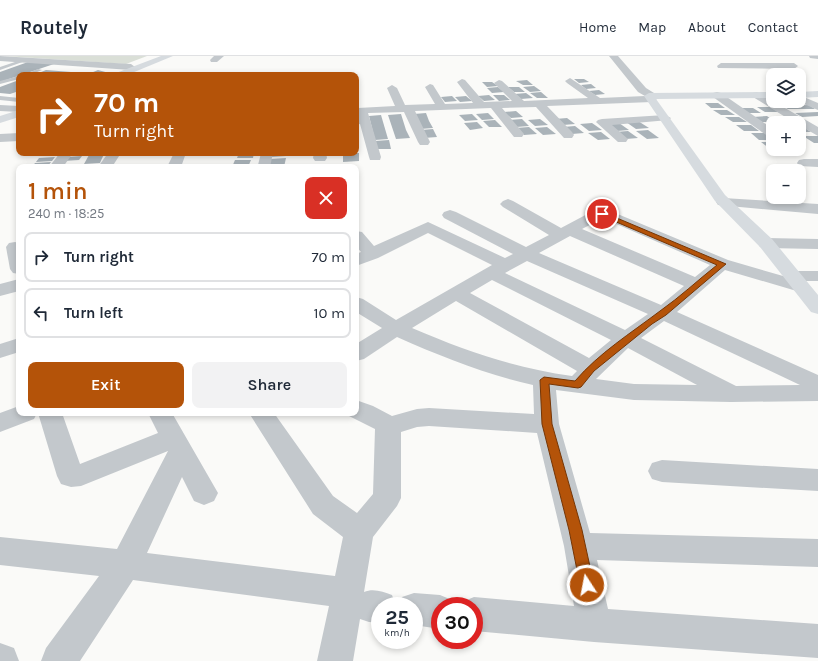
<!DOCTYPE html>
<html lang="en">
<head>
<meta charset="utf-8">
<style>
  body { margin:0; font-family:Karla,sans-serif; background:#f2f2f3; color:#1f2937; height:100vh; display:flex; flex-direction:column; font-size:15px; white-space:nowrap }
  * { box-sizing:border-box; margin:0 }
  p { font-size:13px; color:#747a83 }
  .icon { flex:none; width:22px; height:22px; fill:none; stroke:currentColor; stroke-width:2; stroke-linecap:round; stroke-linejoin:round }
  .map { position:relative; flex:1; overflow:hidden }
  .sheet { position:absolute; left:16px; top:108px; width:343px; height:252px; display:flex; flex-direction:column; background:#fff; border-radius:8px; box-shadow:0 2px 6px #0003 }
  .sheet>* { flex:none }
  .hud { position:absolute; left:16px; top:16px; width:343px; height:84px; border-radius:8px; box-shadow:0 2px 6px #0003; background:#b45309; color:#fff; overflow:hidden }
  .tools { position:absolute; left:766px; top:12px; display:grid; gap:8px }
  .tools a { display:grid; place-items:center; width:40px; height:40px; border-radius:8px; background:#fff; box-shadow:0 2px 6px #0003; font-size:20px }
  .speed { position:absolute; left:371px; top:541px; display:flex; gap:8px; font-size:20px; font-weight:700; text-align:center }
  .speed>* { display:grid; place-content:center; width:52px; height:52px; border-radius:50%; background:#fff; box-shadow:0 2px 6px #0003; line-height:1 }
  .speed small { font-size:10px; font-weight:400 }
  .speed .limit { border:6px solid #d22; background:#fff; color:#111 }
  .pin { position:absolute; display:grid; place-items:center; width:34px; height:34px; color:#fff; margin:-17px; border:2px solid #fff; border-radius:50%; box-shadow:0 1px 4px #0007 }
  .me { position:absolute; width:44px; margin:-22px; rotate:349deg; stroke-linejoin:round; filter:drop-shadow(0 0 3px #0008) }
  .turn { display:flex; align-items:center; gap:14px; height:84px; padding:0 12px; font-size:18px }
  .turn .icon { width:52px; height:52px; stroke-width:2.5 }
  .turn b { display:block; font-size:28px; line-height:34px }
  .round { display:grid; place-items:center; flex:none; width:42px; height:42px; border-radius:8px; background:#f2f2f3 }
  .summary { display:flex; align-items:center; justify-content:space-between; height:68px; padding:0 12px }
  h1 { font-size:24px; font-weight:600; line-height:30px; color:#b45309 }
  .primary-button { display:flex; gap:8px; margin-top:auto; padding:8px 12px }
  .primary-button a { flex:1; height:46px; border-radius:8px; background:#b45309; color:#fff; font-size:16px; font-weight:600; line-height:46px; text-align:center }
  .primary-button a+a { background:#f2f2f3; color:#1f2937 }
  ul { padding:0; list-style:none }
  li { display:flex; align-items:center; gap:12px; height:50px; margin:0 8px 6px; padding:0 4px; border:2px solid #e0e1e3; border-radius:8px }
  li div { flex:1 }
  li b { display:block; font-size:15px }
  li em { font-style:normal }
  header { display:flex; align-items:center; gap:24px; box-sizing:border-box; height:56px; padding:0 20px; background:#fff; border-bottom:1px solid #e0e1e3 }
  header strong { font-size:19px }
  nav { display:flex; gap:22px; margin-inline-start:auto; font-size:14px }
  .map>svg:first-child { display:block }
</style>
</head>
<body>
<header>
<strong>Routely</strong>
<nav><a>Home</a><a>Map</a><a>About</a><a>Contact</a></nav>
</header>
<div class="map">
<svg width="818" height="605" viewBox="0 0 818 605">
  <rect width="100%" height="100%" fill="#fafaf8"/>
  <!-- green -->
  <path fill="#dadfd7" d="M4,0H147L126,8Z"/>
  <!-- building -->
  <g fill="#aab3b9">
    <path d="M28,6L54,8L0,26V16Z"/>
    <path d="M46,14L71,16L64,19H34Z"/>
    <path d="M98,14L109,17L103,19H86Z"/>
    <path d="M574,23H584L589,26L579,27Z"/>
    <path d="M19,24V35L10,38L0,37V31Z"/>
    <path d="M527,24L533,29H523L516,25Z"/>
    <path d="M482,26H492L498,30L487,31Z"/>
    <path d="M591,28L596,32L586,33L581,29Z"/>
    <path d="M534,30L541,35L530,36L523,31Z"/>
    <path d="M498,31L504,36L492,37L487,32Z"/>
    <path d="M508,31H519L525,36H514Z"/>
    <path d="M599,34L605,38L595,39L589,35Z"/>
    <path d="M541,36L548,42H537L530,37Z"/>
    <path d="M526,37L533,42L521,43L515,38Z"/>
    <path d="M489,39L495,44L484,45L478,40Z"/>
    <path d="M493,39H504L510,44L499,45Z"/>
    <path d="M452,40L457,45L445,46L441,41Z"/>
    <path d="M466,40L472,45L460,46L455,41Z"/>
    <path d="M705,47H718L725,52H711Z"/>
    <path d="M809,49L815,53H788L782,50Z"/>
    <path d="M757,51H770L779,56H765Z"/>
    <path d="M740,52H753L761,57H748Z"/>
    <path d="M713,54H727L735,59H721Z"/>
    <path d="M516,55L523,61L511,62L504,56Z"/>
    <path d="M818,56V60L802,61L795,57Z"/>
    <path d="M426,57L429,65L433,72L420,73L414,58Z"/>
    <path d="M488,57L494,63L482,64L476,58Z"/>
    <path d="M401,58L406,74L410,82L396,83L388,59Z"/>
    <path d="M472,58L478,64L465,65L459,59Z"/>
    <path d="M381,59L388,83L375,84L369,60Z"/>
    <path d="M767,60L775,66H762L753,61Z"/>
    <path d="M773,60H787L796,66H782Z"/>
    <path d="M725,61H739L747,66H733Z"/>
    <path d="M567,62L575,68L563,69L555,63Z"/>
    <path d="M522,63L529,70L516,71L509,64Z"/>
    <path d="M540,63L548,69L535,70L528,64Z"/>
    <path d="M495,64L502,71H489L483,65Z"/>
    <path d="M638,65L649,72L636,73L626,66Z"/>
    <path d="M477,66L483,72L470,74L464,67Z"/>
    <path d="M592,67L602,74L589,75L580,68Z"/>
    <path d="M619,67L629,74L617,75L607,68Z"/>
    <path d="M736,69H751L759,75H744Z"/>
    <path d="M575,70L584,77L572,78L563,71Z"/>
    <path d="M799,70H802L811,76H799Z"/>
    <path d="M529,71L537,78L524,79L516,72Z"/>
    <path d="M547,71L556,78L543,79L535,72Z"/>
    <path d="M433,73L437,81L424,82L421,74Z"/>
    <path d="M648,74L659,82L647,83L636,75Z"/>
    <path d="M628,75L638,82L626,83L615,76Z"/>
    <path d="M601,76L610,83L598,84L588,77Z"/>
    <path d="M751,77H766L773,84H759Z"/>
    <path d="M803,80H818V87H814Z"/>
    <path d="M389,84L391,93H377L375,85Z"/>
    <path d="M761,86H773V93H770Z"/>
    <path d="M239,97H254L253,102H237Z"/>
    <path d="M272,97H287L286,100L271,101Z"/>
    <path d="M343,97H359V105L343,106Z"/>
    <path d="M104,98L100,107L84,108L89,99Z"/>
    <path d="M82,100L79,104L63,105L66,101Z"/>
    <path d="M55,101L52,105L36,106L39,102Z"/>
    <path d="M286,102L284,111H268L270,103Z"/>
    <path d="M235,104H251L248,111H232Z"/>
    <path d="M51,106L48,110L32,111L35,107Z"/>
  </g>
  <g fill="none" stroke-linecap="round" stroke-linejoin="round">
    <!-- lane -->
    <g fill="#c3c8cc" fill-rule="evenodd">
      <path d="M24,3L28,4L0,14V11Z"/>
      <path d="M38,13L42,14L30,19H23Z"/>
      <path d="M19,20V23L0,28V25Z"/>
      <path d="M0,40L19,42V46L0,44Z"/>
    </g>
    <!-- street -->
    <g fill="#c3c8cc" fill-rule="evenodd">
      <path d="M0,0L131,8L135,11L131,14L0,5Z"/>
      <path d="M214,0H224L217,6H211L210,4Z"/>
      <path d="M609,0H618L646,32L654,37V40L657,43L652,46L547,50L572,76L574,79L572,82H564L536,51L502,52L524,78L522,81H514L491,52L415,55L430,86L428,89H420L418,86L404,56L368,57L381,101L380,104H370L369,101L360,68L356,69V63L359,62L357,54L358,52L395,50L387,32L392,29L397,32L405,49L435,48L425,31L430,28L433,29L445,48L473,47L457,26L462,23L465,24L484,46L512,45L494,27L499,24L502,25L524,45L588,42L567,27L565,25L570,22L600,42L645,40L638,36Z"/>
      <path d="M809,0H818V3L810,2Z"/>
      <path d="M721,7H794L798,10L794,13L718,12L717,10Z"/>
      <path d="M717,36L721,37L773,73V82L769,81L713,41L712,39L713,37Z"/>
      <path d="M757,36L818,71V80L799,69V67H795L753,41L752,39L753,37Z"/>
      <path d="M799,39L818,47V54L797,45H799Z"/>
      <path d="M0,49L19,50V56L0,55Z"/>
      <path d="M665,59L671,62L669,64L612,69L628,83L626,86H618L596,66L598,64L602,63Z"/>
      <path d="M19,77V85L0,86V78Z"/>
      <path d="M60,97H73L63,111H49Z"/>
      <path d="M108,97H121L112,111H98Z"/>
      <path d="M174,97H186L181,111H167Z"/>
      <path d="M261,97H273L270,111H260L258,109Z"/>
      <path d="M314,97H326L327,102L325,105H315L313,102Z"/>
      <path d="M804,103H818V111L799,110L797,107L799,104Z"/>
      <path d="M723,142L818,148V158L718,149L716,146L718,143Z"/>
      <path d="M508,143L513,145L561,172L593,155L598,153L608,154L728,204L783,220L786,216L792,215H818V225H805L809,230L807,234L800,236L725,214L677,256L818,319V345L731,346L634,344L556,334L559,368L590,477L818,483V511L597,504L608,553L818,568V602L594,586L474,575V550H461L462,546L474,541L574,550L564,490L537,377L429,370L417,371L401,376V442L397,450L373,481L364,536C374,532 383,536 392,539L396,550H380V567L369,566L360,563L353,605H317L329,550L133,524L80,605H41L46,592L99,520L0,509V481L117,493L168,395L81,430L71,431L61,428L57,420L38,357H62L80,408L158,377L148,357H172L218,437L214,445L204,449L194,445L182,421L147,497L335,520L343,481L313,458L249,357H274L333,440L357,457L373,438L375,373L347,359L346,357H356V344L373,350L392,360L417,353L429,352L534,358L533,329C485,318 442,301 397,281L364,303L356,305V288L382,272L356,256V241L363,243L396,264L492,209L428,177L378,202L356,210V198L361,196L356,190V175L362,176L374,190L428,166L505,202L513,198L444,162L442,159L444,156L450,154L456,156L526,191L549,179L503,151L500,148L503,145ZM601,163H605L710,209L695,221L582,173ZM570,180L684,230L661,249L539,197ZM527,205L648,258L625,274L505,217ZM492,224L611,284L589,302L470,237ZM456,245L577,315L572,320C514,312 466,295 412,272ZM664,265L800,329L736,330L641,282ZM628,292L697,329L634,328L596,323Z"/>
      <path d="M766,182L818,183V193L766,192L760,191L758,187L760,183Z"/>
      <path d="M15,186L19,187V218L13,217L10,213L6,191L9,187Z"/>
      <path d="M19,223V235L0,240V228Z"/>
      <path d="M19,282V296L0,302V288Z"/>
      <path d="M19,350V357H37L34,363L0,376V357Z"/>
      <path d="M662,404L818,413V435L662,426L652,423L648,415L652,407Z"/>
      <path d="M414,537L440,539L452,544L454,550H440V573L414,569V550H399L402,541Z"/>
      <path d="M0,587L14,592L19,605H0Z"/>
    </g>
    <!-- secondary -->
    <g fill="#d6dbdf" fill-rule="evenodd">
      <path d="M161,0H173L127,19H114L116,17Z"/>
      <path d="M818,35V41L799,42V36Z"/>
      <path d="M773,36V42L656,43L725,139L772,183L818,239V258L811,256L760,191L715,145L644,40L649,37Z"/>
      <path d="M19,54V61L0,67V60Z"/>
    </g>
  </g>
  <!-- route -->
  <path fill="#b45309" stroke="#753606" d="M600,157H605L726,208L666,259L652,268L594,315L581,331L578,332L549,328L552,368L582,474L594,529L592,534L587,536L582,534L580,529L569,474L542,368L540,324L544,321L575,325C599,297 631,277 660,255C680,241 698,224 717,209L600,159Z"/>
</svg>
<div class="tools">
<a><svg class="icon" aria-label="layers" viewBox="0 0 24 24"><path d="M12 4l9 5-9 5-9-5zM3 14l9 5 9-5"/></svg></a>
<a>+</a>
<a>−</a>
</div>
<div class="speed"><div>25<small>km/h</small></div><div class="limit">30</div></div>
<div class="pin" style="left:602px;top:158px;background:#d93025"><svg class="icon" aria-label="arrive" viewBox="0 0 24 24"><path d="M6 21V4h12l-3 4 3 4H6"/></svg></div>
<svg class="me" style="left:587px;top:529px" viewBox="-20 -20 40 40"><circle r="17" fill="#b45309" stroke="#fff" stroke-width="3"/><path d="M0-11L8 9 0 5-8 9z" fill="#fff"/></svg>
<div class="hud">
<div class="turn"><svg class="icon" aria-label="right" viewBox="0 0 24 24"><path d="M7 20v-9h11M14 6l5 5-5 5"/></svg><div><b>70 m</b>Turn right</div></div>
</div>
<section class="sheet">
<div class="summary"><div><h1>1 min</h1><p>240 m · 18:25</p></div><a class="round" style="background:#d93025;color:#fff"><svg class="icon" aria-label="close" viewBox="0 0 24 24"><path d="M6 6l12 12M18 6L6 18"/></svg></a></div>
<ul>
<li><svg class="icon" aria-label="right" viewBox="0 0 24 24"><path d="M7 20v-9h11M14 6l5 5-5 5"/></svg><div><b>Turn right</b></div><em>70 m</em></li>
<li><svg class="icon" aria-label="left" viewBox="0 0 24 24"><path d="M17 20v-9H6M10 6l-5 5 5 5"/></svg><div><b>Turn left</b></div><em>10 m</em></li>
</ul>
<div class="primary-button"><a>Exit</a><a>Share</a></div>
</section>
</div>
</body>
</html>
